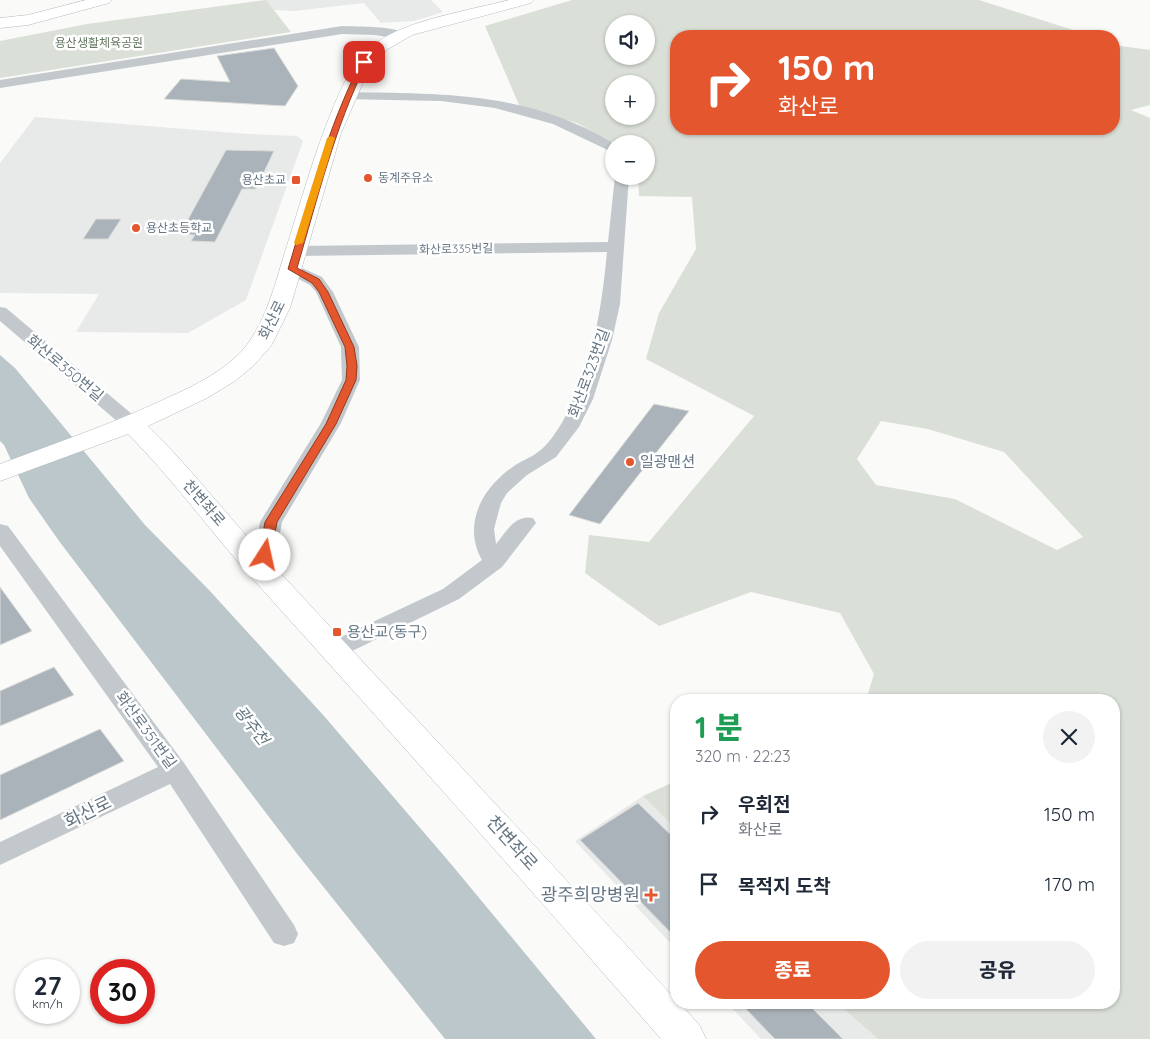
<!DOCTYPE html>
<html lang="ko">
<head>
<meta charset="utf-8">
<style>
  body { margin:0; font-family:Quicksand,"Noto Sans KR",sans-serif; background:#f2f2f3; color:#1f2937; height:100vh; display:flex; flex-direction:column; font-size:19px; white-space:nowrap }
  * { box-sizing:border-box; margin:0 }
  p { font-size:16px; color:#747a83 }
  .icon { flex:none; width:28px; height:28px; fill:none; stroke:currentColor; stroke-width:2; stroke-linecap:round; stroke-linejoin:round }
  .map { position:relative; flex:1; overflow:hidden }
  .side { position:absolute; left:670px; top:694px; width:450px; height:315px; display:flex; flex-direction:column; background:#fff; border-radius:20px; box-shadow:0 1px 4px #0004 }
  .side>* { flex:none }
  .hud { position:absolute; left:670px; top:30px; width:450px; height:105px; border-radius:20px; box-shadow:0 1px 4px #0004; background:#e4572e; color:#fff; overflow:hidden }
  .fabs { position:absolute; left:605px; top:15px; display:grid; gap:10px }
  .fabs a { display:grid; place-items:center; width:50px; height:50px; border-radius:50%; background:#fff; box-shadow:0 1px 4px #0004; font-size:25px }
  .speed { position:absolute; left:15px; top:959px; display:flex; gap:10px; font-size:25px; font-weight:700; text-align:center }
  .speed>* { display:grid; place-content:center; width:65px; height:65px; border-radius:50%; background:#fff; box-shadow:0 1px 4px #0004; line-height:1 }
  .speed small { font-size:12px; font-weight:400 }
  .speed .limit { border:8px solid #d22; background:#fff; color:#111 }
  .pin { position:absolute; display:grid; place-items:center; width:42px; height:42px; color:#fff; margin:-21px; border-radius:10px; box-shadow:0 2px 8px #0006 }
  .me { position:absolute; width:55px; margin:-28px; rotate:10deg; stroke-linejoin:round; filter:drop-shadow(0 0 4px #0008) }
  .turn { display:flex; align-items:center; gap:18px; height:105px; padding:0 25px; font-size:22px }
  .turn .icon { width:65px; height:65px; stroke-width:2.5 }
  .turn b { display:block; font-size:35px; line-height:42px }
  .round { display:grid; place-items:center; flex:none; width:52px; height:52px; border-radius:26px; background:#f2f2f3 }
  .overview { display:flex; align-items:center; justify-content:space-between; height:85px; padding:0 25px }
  h1 { font-size:30px; font-weight:800; line-height:38px; color:#1e9e55 }
  .primary-button { display:flex; gap:10px; margin-top:auto; padding:10px 25px }
  .primary-button a { flex:1; height:58px; border-radius:30px; background:#e4572e; color:#fff; font-size:20px; font-weight:800; line-height:58px; text-align:center }
  .primary-button a+a { background:#f2f2f3; color:#1f2937 }
  ul { padding:0; list-style:none }
  li { display:flex; align-items:center; gap:15px; height:70px; padding:0 25px }
  li div { flex:1 }
  li b { display:block; font-size:19px }
  li em { font-style:normal }
  .map>svg:first-child { display:block }
</style>
</head>
<body>
<div class="map">
<svg width="1150" height="1039" viewBox="0 0 1150 1039">
  <rect width="100%" height="100%" fill="#fafaf8"/>
  <!-- built -->
  <g fill="#e8e9e9">
    <path d="M266,0H431L443,12L414,21L381,23L364,3L294,11L273,10Z"/>
    <path d="M35,117L248,134L297,136L303,141L246,300L188,333L76,332L99,294L0,293V163Z"/>
    <path d="M643,796L676,829V949L575,841Z"/>
    <path d="M727,1003H837L878,1039H761Z"/>
  </g>
  <!-- green -->
  <g fill="#dadfd7" fill-rule="evenodd">
    <path d="M266,0L291,32L0,78V41L87,24Z"/>
    <path d="M572,0H979L1076,31L1078,36H676V129H1114V45L1150,50V105L1131,110L1150,118V1039H878L837,1003L1114,1002V700H866L874,674L840,613L751,592L659,626L585,573L589,535L649,542L754,416L646,359L659,313L696,249L692,197L639,196L638,176H646V144H615L577,123L520,107L485,26ZM614,24H646V56H614ZM614,84H646V116H614ZM881,421L928,429L1004,452L1083,537L1057,550L955,499L876,485L857,459Z"/>
    <path d="M676,781V829L643,796Z"/>
  </g>
  <!-- water -->
  <path fill="#bbc7cb" d="M0,355L15,368L145,525L209,590L324,716L451,864L596,1039H445L298,855L59,541L29,498L4,445L0,441Z"/>
  <!-- building -->
  <g fill="#aab3b9" stroke="#dcdcda">
    <path d="M274,48L298,86L285,106L164,99L181,79L230,82L217,56Z"/>
    <path d="M226,150L274,151L256,189H242L215,242L191,241L195,235L180,234Z"/>
    <path d="M96,219H121L108,239H83Z"/>
    <path d="M654,404L689,411L600,524L569,515Z"/>
    <path d="M0,587L32,631L0,645Z"/>
    <path d="M54,667L74,695L0,726V691Z"/>
    <path d="M100,729L124,761L0,820V775Z"/>
    <path d="M638,803L676,840V938L580,840Z"/>
    <path d="M739,1002H806L843,1039H775Z"/>
  </g>
  <g fill="none" stroke-linecap="round" stroke-linejoin="round">
    <!-- secondary casing -->
    <g stroke="#b3babf" stroke-width="1">
      <path id="secondary" d="M509,0H534L531,3L412,35L388,49L371,64L341,133L290,308L271,346L253,366L235,381L207,398L148,426C192,469 229,518 271,563C406,709 543,853 676,1000V1002H679L700,1026L706,1039H661C526,884 390,731 252,578C210,531 173,479 128,434L0,481V464C56,443 112,424 165,399C194,386 230,369 249,342C267,316 275,285 284,255C300,206 313,156 333,108C343,84 354,59 376,43C407,20 471,10 509,0Z"/>
    </g>
    <!-- highway casing -->
    <g stroke="#b4b9bd" stroke-width="1">
      <path id="highway" d="M86,0H112L109,3L28,25L0,28V18L28,15Z"/>
    </g>
    <!-- street -->
    <g fill="#c3c8cc" fill-rule="evenodd">
      <path d="M342,26C356,27 397,25 406,35L400,39L375,35L342,34L0,88V80Z"/>
      <path d="M347,92C446,94 526,91 615,144H614V153L553,124L495,108L441,101L342,99L340,96Z"/>
      <path d="M615,176H629L620,304L612,340L593,399L579,427L556,457L527,475L507,493L501,503L494,529L496,544C506,532 515,514 533,518L536,523L502,567L459,599L344,655L336,657L328,655L324,649L328,643L443,589L482,560C462,524 482,488 514,466C523,460 535,456 543,448C556,435 566,417 573,400C595,352 602,304 607,252L296,256L290,254L288,251L290,248L296,246L608,242Z"/>
      <path d="M293,264L322,277L333,292L359,347L360,380L341,423L282,522L276,555L267,573L259,575L251,573L248,568L254,555L260,522L321,423L342,380L341,347L316,292L310,285L287,273L285,269L287,265Z"/>
      <path d="M0,307L6,308L139,420L142,424L139,428L132,430L125,428L0,321Z"/>
      <path d="M0,524L8,526L184,763L294,925L298,934L294,943L284,946L274,943L170,784L0,865V842L158,767L0,546Z"/>
    </g>
    <!-- secondary -->
    <use href="#secondary" fill="#fff" fill-rule="evenodd"/>
    <!-- highway -->
    <use href="#highway" fill="#fff" fill-rule="evenodd"/>
  </g>
  <!-- route -->
  <path fill="#e4572e" stroke="#94391e" d="M364,60L367,62C334,129 318,197 297,268L319,279L328,292L354,347L357,366L356,380L336,424L277,522L271,555L265,559L259,555L265,522L326,424L346,380L347,366L345,347L319,292L312,283L288,269C310,197 327,129 361,62Z"/>
  <!-- slow -->
  <path fill="#f59e0b" d="M331,136L335,138L303,243L296,245L294,243L327,138Z"/>
  <!-- markers -->
  <g fill="#e4572e" stroke="#fff" stroke-width="2">
    <circle cx="368" cy="178" r="5"/>
    <rect x="291" y="175" width="10" height="10" rx="2.5"/>
    <circle cx="136" cy="228" r="5"/>
    <circle cx="630" cy="462" r="5"/>
    <rect x="332" y="627" width="10" height="10" rx="2.5"/>
    <path d="M648.5 887.5h5v5h5v5h-5v5h-5v-5h-5v-5h5z"/>
  </g>
  <g text-anchor="middle" stroke-width="5" stroke-linejoin="round" paint-order="stroke">
    <!-- far-park labels -->
    <g font-size="12" fill="#687a64" stroke="#fff">
      <text x="99" y="47">용산생활체육공원</text>
    </g>
    <!-- far-poi labels -->
    <g font-size="12" fill="#657683" stroke="#fff" text-anchor="start">
      <text x="378" y="182">동계주유소</text>
      <text x="286" y="184" text-anchor="end">용산초교</text>
      <text x="146" y="232">용산초등학교</text>
    </g>
    <!-- far-street labels -->
    <g font-size="12" fill="#657683" stroke="#fff">
      <text transform="translate(456 249) rotate(-1)" y="4">화산로335번길</text>
    </g>
    <!-- street labels -->
    <g font-size="15" fill="#657683" stroke="#fff">
      <text transform="translate(272 320) rotate(-64)" y="5">화산로</text>
      <text transform="translate(65 368) rotate(40)" y="5">화산로350번길</text>
      <text transform="translate(589 373) rotate(-70)" y="5">화산로323번길</text>
      <text transform="translate(204 503) rotate(49)" y="5">천변좌로</text>
      <text transform="translate(146 730) rotate(54)" y="5">화산로351번길</text>
    </g>
    <!-- poi labels -->
    <g font-size="15" fill="#657683" stroke="#fff" text-anchor="start">
      <text x="640" y="467">일광맨션</text>
      <text x="347" y="637">용산교(동구)</text>
    </g>
    <!-- water labels -->
    <g font-size="16" font-style="italic" fill="#60757c" stroke="#fff">
      <text transform="translate(252 725) rotate(52)" y="6">광주천</text>
    </g>
    <!-- near-street labels -->
    <g font-size="18" fill="#657683" stroke="#fff">
      <text transform="translate(88 812) rotate(-26)" y="6">화산로</text>
      <text transform="translate(512 843) rotate(48)" y="6">천변좌로</text>
    </g>
    <!-- near-poi labels -->
    <g font-size="18" fill="#657683" stroke="#fff" text-anchor="end">
      <text x="640" y="901">광주희망병원</text>
    </g>
  </g>
</svg>
<div class="fabs">
<a><svg class="icon" aria-label="sound" viewBox="0 0 24 24"><path d="M4 9h4l5-4v14l-5-4H4zM17 9q2 3 0 6"/></svg></a>
<a>+</a>
<a>−</a>
</div>
<div class="speed"><div>27<small>km/h</small></div><div class="limit">30</div></div>
<div class="pin" style="left:364px;top:62px;background:#d93025"><svg class="icon" aria-label="arrive" viewBox="0 0 24 24"><path d="M6 21V4h12l-3 4 3 4H6"/></svg></div>
<svg class="me" style="left:265px;top:555px" viewBox="-20 -20 40 40"><circle r="19" fill="#fff"/><path d="M0-13L10 11 0 6-10 11z" fill="#e4572e"/></svg>
<div class="hud">
<div class="turn"><svg class="icon" aria-label="right" viewBox="0 0 24 24"><path d="M7 20v-9h11M14 6l5 5-5 5"/></svg><div><b>150 m</b>화산로</div></div>
</div>
<section class="side">
<div class="overview"><div><h1>1 분</h1><p>320 m · 22:23</p></div><a class="round"><svg class="icon" aria-label="close" viewBox="0 0 24 24"><path d="M6 6l12 12M18 6L6 18"/></svg></a></div>
<ul>
<li><svg class="icon" aria-label="right" viewBox="0 0 24 24"><path d="M7 20v-9h11M14 6l5 5-5 5"/></svg><div><b>우회전</b><p>화산로</p></div><em>150 m</em></li>
<li><svg class="icon" aria-label="arrive" viewBox="0 0 24 24"><path d="M6 21V4h12l-3 4 3 4H6"/></svg><div><b>목적지 도착</b></div><em>170 m</em></li>
</ul>
<div class="primary-button"><a>종료</a><a>공유</a></div>
</section>
</div>
</body>
</html>
